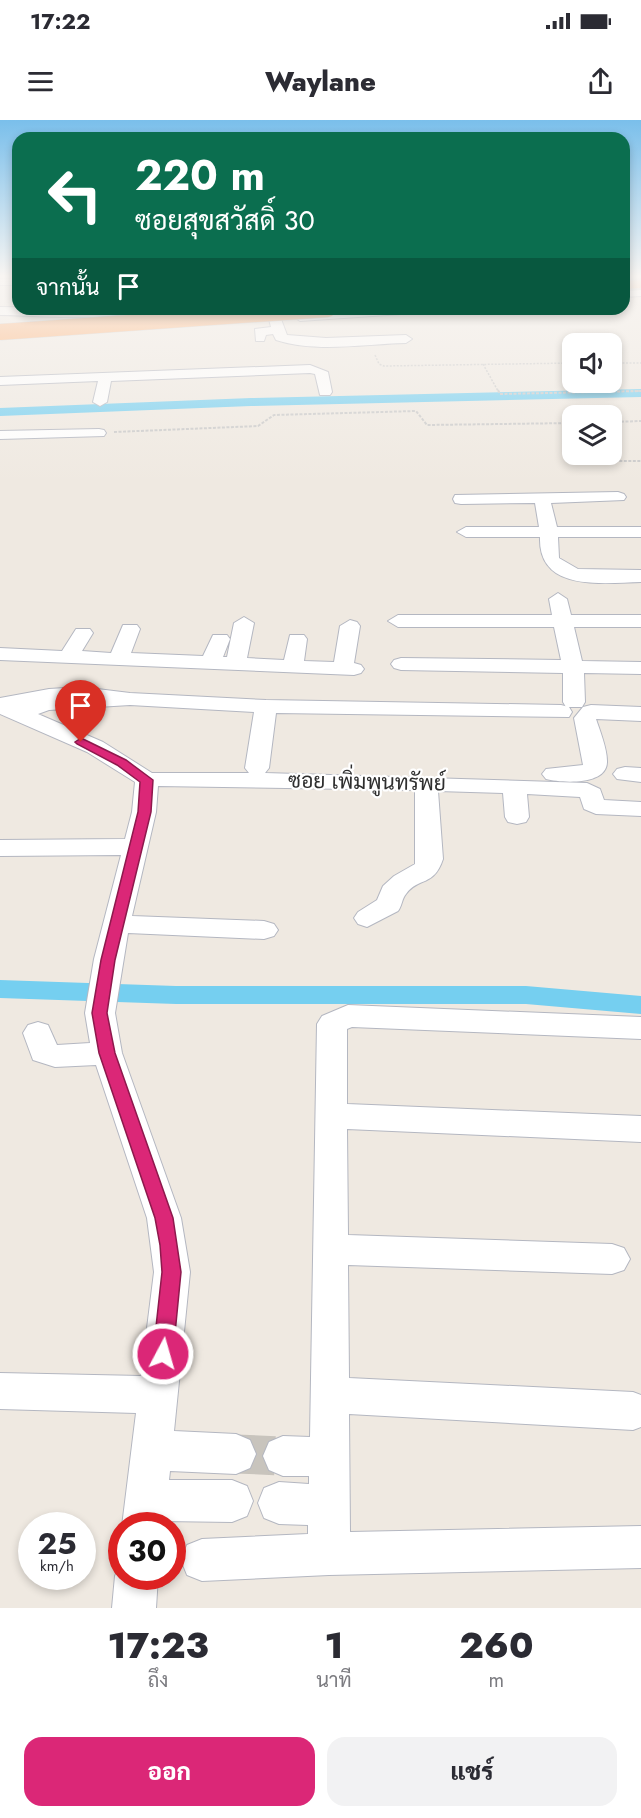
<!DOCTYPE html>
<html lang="th">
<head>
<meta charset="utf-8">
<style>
  body { margin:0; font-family:Jost,Sarabun,sans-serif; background:#f2f2f3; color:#2b2b33; height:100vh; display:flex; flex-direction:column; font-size:22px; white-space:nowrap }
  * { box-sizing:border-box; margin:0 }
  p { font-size:20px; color:#7c7c81 }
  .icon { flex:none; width:33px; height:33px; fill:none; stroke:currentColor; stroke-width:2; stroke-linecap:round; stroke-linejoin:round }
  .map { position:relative; height:1488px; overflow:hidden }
  .drawer { display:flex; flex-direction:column; background:#fff; flex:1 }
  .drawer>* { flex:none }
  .banner { position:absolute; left:12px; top:12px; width:618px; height:183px; border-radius:18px; box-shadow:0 3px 9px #0003; background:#0b6e4f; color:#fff; overflow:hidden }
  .fabs { position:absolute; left:562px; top:213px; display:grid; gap:12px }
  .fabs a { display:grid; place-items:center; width:60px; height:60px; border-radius:12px; background:#fff; box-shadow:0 3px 9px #0003; font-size:30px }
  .speed { position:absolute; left:18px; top:1392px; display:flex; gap:12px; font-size:30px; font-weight:700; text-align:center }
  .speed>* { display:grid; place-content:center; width:78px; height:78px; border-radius:50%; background:#fff; box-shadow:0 3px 9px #0003; line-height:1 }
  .speed small { font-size:15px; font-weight:400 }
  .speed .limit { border:9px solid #d22; background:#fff; color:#111 }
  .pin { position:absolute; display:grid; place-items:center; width:51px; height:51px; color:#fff; margin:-62px -26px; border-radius:50% 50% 50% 0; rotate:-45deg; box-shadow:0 0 6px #0007 }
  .pin .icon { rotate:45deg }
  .me { position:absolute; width:66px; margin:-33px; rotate:6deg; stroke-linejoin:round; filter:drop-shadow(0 0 4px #0008) }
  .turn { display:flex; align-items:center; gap:21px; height:126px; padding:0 24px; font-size:27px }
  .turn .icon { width:78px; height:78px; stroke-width:2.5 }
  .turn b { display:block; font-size:42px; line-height:51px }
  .then { display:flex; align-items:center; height:57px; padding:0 24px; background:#0003; gap:12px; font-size:22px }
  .eta { display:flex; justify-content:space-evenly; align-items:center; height:102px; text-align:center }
  .eta b { font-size:36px; font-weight:800; line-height:42px }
  .button { display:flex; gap:12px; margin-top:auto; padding:12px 24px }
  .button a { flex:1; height:69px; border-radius:18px; background:#db2777; color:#fff; font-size:24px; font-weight:800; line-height:69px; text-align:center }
  .button a+a { background:#f2f2f3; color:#2b2b33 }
  .status { display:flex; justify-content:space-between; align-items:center; height:42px; padding:0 30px; background:#fff; direction:ltr }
  .status svg { height:16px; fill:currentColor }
  header { display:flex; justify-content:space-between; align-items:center; height:78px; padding:0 24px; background:#fff; font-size:27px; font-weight:800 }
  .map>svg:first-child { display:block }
</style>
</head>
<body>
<div class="status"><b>17:22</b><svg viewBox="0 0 49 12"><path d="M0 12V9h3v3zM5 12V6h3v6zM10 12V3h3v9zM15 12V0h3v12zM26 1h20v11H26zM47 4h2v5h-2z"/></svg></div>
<header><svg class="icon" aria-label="menu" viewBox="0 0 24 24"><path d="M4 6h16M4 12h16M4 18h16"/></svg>Waylane<svg class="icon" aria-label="share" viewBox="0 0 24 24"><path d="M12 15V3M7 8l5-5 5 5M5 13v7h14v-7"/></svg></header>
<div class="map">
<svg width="641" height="1488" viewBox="0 0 641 1488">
  <rect width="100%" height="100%" fill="#efe9e1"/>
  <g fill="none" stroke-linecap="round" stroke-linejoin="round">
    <!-- canal -->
    <g fill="#75cff0" fill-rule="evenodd">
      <path d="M641,269V277L251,286L0,296V288L251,278Z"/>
      <path d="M0,860L176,866H526L641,876V894L526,884H176L0,878Z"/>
    </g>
    <!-- minor-tunnel -->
    <path stroke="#c8c4bd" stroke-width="39" stroke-dasharray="39 20" stroke-linecap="butt" d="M236,1334L283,1336"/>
    <!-- minor casing -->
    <g stroke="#b4b7c1" stroke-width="2">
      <g id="minor">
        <rect x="0" y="159" width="18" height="6"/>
        <path d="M641,170V176L624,177V171Z"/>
        <path d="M0,187L137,189C120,203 26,195 0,195Z"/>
        <path d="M158,189H200C192,195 166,195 158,189Z"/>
        <path d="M364,189H422L416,193L300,201L294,197L300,193Z"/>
        <path d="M275,195L281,199L287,215L326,218L406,215L412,219L406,223C365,224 315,233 276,220L273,214L266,215L264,221H256L255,209L271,207L269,199Z"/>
        <path d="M310,245L328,252L332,272L330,275H320L315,254L310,253L111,261L107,282L100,286L93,282L98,261L0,265V257Z"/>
        <path d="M99,309L104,310L106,313L104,316L0,319V311Z"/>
        <path d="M618,372L624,374L626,377L624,380L551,383L557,407H641V417H558L559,438L578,449L641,450V462C602,463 538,472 540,417H466L457,412L466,407H539L535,383L461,384L455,383L453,379L455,375Z"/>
        <path d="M558,473L567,479L571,495H641V507H574L582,541L641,542V554L584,553L585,582L582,587H566L563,582V553L401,550L394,548L391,544L394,540L401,538L561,540L554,507H398L388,501L398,495H552L549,479Z"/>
        <path d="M244,497L254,503L247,538L284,540L290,515H304L307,519L304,541L334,542L340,506L350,500L357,502L360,506L354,543L361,545L364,549L361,553L354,555L0,540V528L62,531L76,509H90L93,513L82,531L111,533L123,505H137L140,509L131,533L203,536L213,515H227L230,519L223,537H227L234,503Z"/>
        <path d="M81,567L130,573L266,580L561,585L569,587L572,592L569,597L276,593L269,648L265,653L587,663L600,669L604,680L641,682V696L596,694L584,689L580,677L527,674L529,697L526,702L517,704L508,702L505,697L503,673L438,671L443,739C434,767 418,757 406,774C402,778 402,786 398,791L367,807L358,804L354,798L358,792L377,780L383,766L394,756L415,744V670L158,666L156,692L132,796L264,801L274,804L278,810L274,816L264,819L128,813L115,893L122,933L181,1098L190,1152L174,1311L236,1314L250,1320L256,1334L250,1348L236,1354L170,1351L169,1360H232L247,1366L253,1381L247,1396L232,1402L164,1401V1406H122L136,1293L0,1289V1253L141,1256L154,1152L147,1098L96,945L55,947L33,940L23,913L28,905L38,902L48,905L57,925L90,923L85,893L94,839L121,735L0,736V720L125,719L132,692L135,662L87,632L0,594V578L49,569ZM130,585L254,592L245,648L249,653H152L103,622L38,594L49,590Z"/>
        <path d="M591,585L641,587V601L596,599C600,611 607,628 607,641C608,666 561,663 546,659L542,654L546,649L583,645L574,598L583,587Z"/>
        <path d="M625,647L641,648V662L617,659L613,654L617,649Z"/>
        <path d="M348,885L641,897V919L352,907L347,909V984L641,996V1022L347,1009L348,1115L612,1124L624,1128L630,1139L624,1150L612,1154L348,1145L349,1258L633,1272L641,1275V1307L633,1310L349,1294L350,1412L641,1406V1448L329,1455L202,1461L187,1455L181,1440L187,1425L202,1419L308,1414V1405L279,1404L264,1398L258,1383L264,1368L279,1362L309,1364V1356H283L269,1350L263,1336L269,1322L283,1316L310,1317L317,904L322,896Z"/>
        <path d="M122,1441V1456H158L156,1488H112L115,1456Z"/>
      </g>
    </g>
    <!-- highway casing -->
    <g stroke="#c9c9c9" stroke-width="3">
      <path id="highway" d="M641,160V168L624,169V161Z"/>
    </g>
    <!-- path-far1 -->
    <g stroke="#c9c9c9" stroke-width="1.5" stroke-dasharray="2 1.5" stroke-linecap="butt">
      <path d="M375,235L379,244L384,246L573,243"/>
      <path d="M612,243H641"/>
      <path d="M483,244L498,271"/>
      <path d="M631,271H641"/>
    </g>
    <!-- path -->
    <g stroke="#c9c9c9" stroke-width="2" stroke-dasharray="3 1.5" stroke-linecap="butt">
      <path d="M498,270L500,274L641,271"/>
      <path d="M612,302L641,301"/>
      <path d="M114,312L258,306L274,295L416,291L427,305L573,303"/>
      <path d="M612,331L617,341H641"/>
    </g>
    <!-- minor -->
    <use href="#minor" fill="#fff" fill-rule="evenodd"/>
    <!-- highway -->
    <use href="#highway" fill="#ffa35c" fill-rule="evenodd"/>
    <!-- highway-bridge casing -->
    <g stroke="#c9c9c9" stroke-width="17" stroke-linecap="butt">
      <path id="highway-bridge" d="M0,212L328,189"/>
    </g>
    <!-- highway-bridge -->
    <use href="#highway-bridge" stroke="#ffa35c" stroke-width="16"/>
  </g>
  <!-- sky -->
  <linearGradient id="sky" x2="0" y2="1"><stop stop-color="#7abfeb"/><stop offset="0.43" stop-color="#f8f5f2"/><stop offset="1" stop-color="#f8f5f2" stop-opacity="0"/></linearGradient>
  <rect width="641" height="363" fill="url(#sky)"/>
  <!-- route -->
  <path fill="#db2777" stroke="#8e194d" stroke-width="1.5" d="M81,618L126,640L153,660L151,692L115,840L107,893L115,933L173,1098L181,1152L173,1234L170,1241L163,1244L155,1241L153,1234L162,1152L160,1125L155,1098L99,933L92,893L101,840L138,692L140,662L117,645L77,624L75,622Z"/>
  <g text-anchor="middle" stroke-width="4.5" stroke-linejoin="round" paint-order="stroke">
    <!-- street labels -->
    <g font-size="21" fill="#2e2e2e" stroke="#fff">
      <text transform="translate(367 662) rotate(1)" y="7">ซอย เพิ่มพูนทรัพย์</text>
    </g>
  </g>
</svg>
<div class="fabs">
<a><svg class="icon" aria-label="sound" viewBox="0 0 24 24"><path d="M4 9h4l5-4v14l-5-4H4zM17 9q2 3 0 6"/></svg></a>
<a><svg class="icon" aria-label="layers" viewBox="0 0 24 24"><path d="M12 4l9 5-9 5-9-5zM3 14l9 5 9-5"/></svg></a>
</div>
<div class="speed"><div>25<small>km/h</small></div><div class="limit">30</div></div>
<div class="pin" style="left:81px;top:622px;background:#d93025"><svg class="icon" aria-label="arrive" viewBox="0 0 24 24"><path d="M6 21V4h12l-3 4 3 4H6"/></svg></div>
<svg class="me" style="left:163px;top:1234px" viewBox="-20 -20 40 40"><circle r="17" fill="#db2777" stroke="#fff" stroke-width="3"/><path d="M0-11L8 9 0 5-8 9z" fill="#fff"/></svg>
<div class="banner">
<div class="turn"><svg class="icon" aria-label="left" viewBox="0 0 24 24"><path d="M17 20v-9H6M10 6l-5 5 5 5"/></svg><div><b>220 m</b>ซอยสุขสวัสดิ์ 30</div></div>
<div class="then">จากนั้น<svg class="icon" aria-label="arrive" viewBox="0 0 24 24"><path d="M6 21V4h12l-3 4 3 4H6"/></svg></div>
</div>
</div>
<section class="drawer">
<div class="eta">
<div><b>17:23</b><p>ถึง</p></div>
<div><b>1</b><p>นาที</p></div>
<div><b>260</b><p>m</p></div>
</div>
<div class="button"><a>ออก</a><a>แชร์</a></div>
</section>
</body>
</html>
